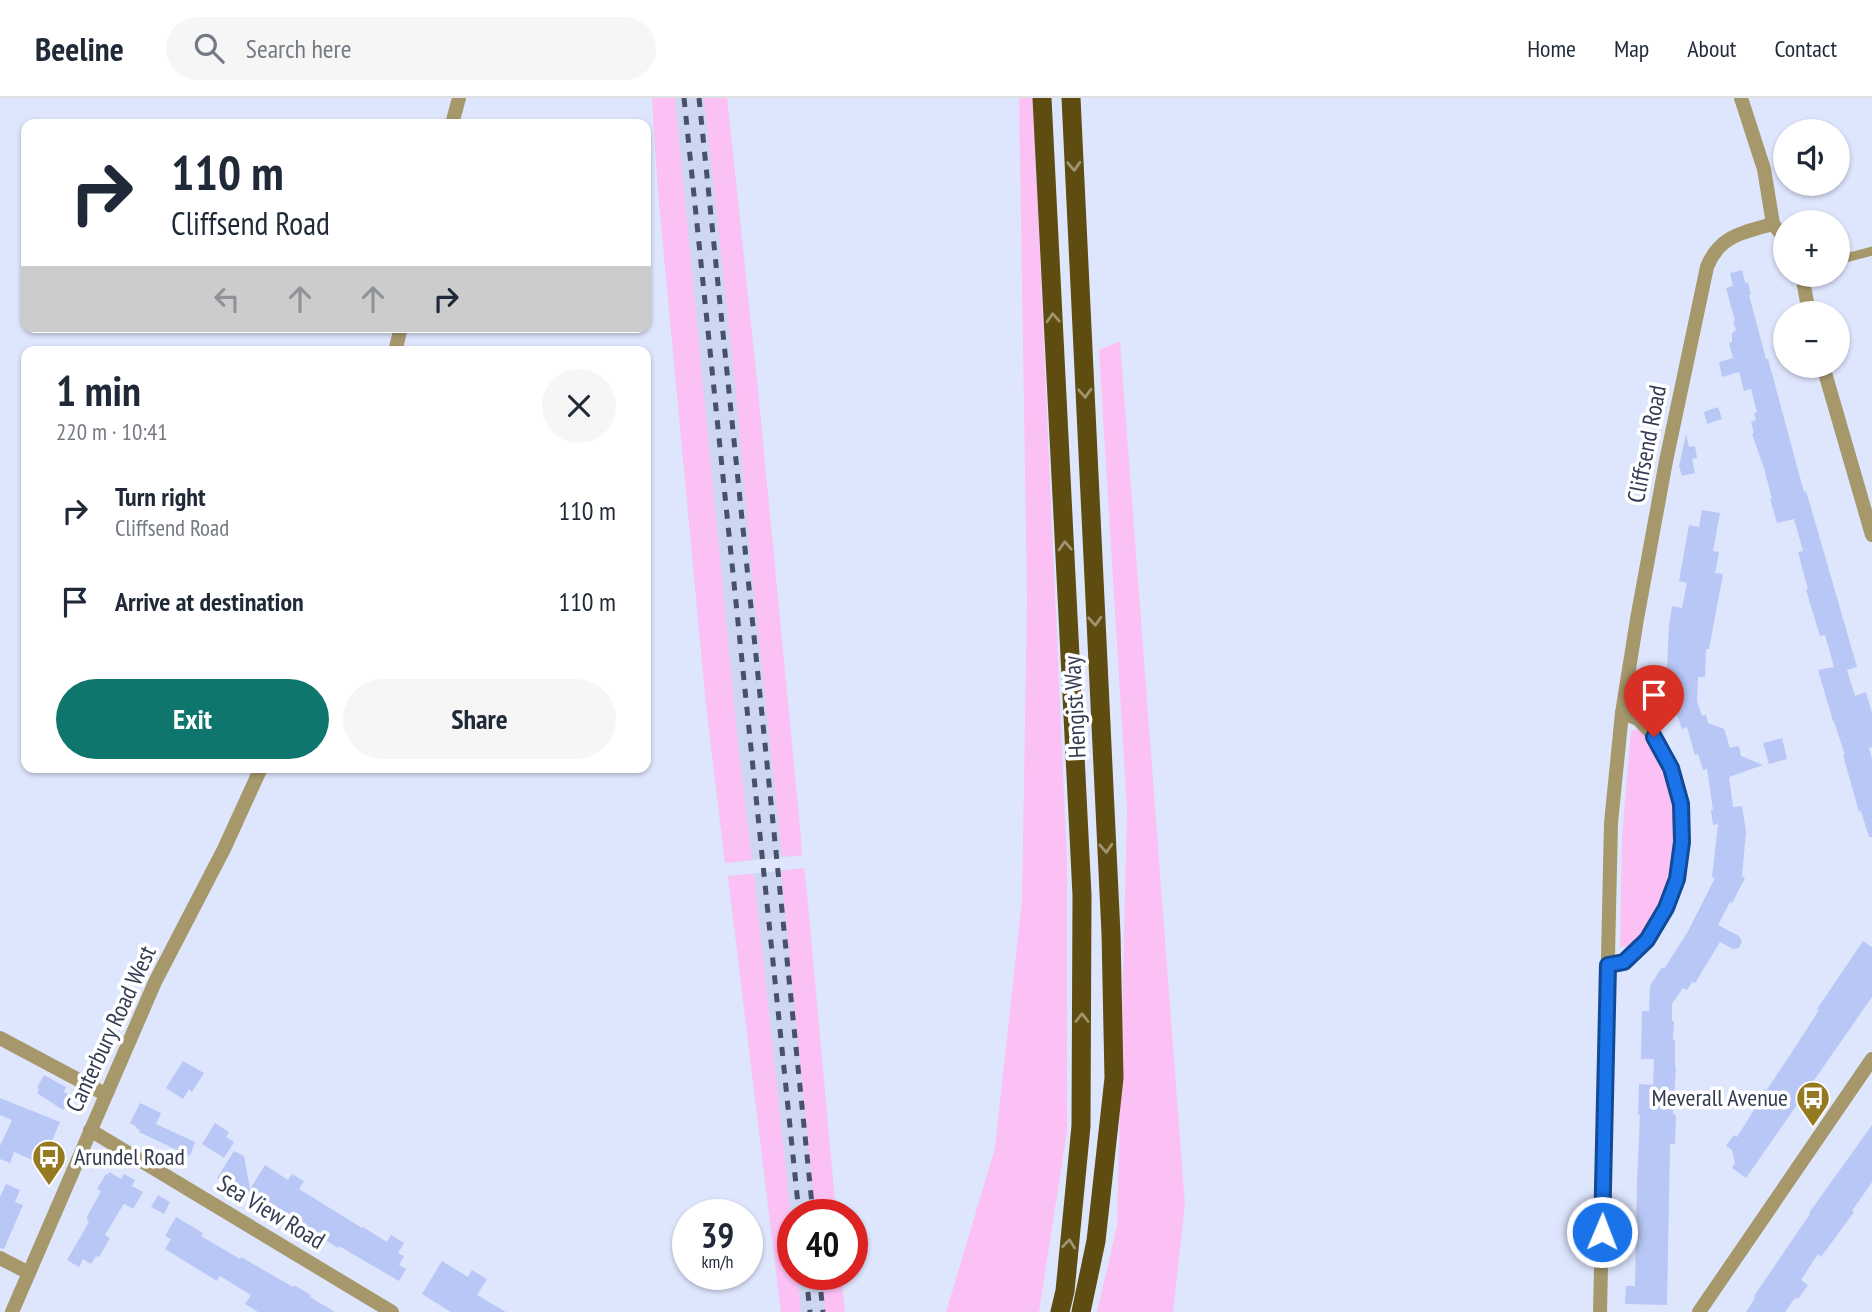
<!DOCTYPE html>
<html lang="en">
<head>
<meta charset="utf-8">
<style>
  body { margin:0; font-family:"PT Sans Narrow",sans-serif; background:#f6f6f7; color:#1f2937; height:100vh; display:flex; flex-direction:column; font-size:26px; white-space:nowrap }
  * { box-sizing:border-box; margin:0 }
  p { font-size:23px; color:#747a83 }
  .icon { flex:none; width:38px; height:38px; fill:none; stroke:currentColor; stroke-width:2; stroke-linecap:round; stroke-linejoin:round }
  .map { position:relative; flex:1; overflow:hidden }
  .details { position:absolute; left:21px; top:248px; width:630px; height:427px; display:flex; flex-direction:column; background:#fff; border-radius:14px; box-shadow:0 2px 5px #0004 }
  .details>* { flex:none }
  .guide { position:absolute; left:21px; top:21px; width:630px; height:214px; border-radius:14px; box-shadow:0 2px 5px #0004; background:#fff; color:#1f2937; overflow:hidden }
  .fabs { position:absolute; left:1773px; top:21px; display:grid; gap:14px }
  .fabs a { display:grid; place-items:center; width:77px; height:77px; border-radius:50%; background:#fff; box-shadow:0 2px 5px #0004; font-size:35px }
  .speed { position:absolute; left:672px; top:1101px; display:flex; gap:14px; font-size:35px; font-weight:700; text-align:center }
  .speed>* { display:grid; place-content:center; width:91px; height:91px; border-radius:50%; background:#fff; box-shadow:0 2px 5px #0004; line-height:1 }
  .speed small { font-size:18px; font-weight:400 }
  .speed .limit { border:10px solid #d22; background:#fff; color:#111 }
  .pin { position:absolute; display:grid; place-items:center; width:60px; height:60px; color:#fff; margin:-72px -30px; border-radius:50% 50% 50% 0; rotate:-45deg; box-shadow:0 0 7px #0007 }
  .pin .icon { rotate:45deg }
  .me { position:absolute; width:77px; margin:-38px; rotate:1deg; stroke-linejoin:round; filter:drop-shadow(0 0 5px #0008) }
  .turn { display:flex; align-items:center; gap:24px; height:147px; padding:0 35px; font-size:32px }
  .turn .icon { width:91px; height:91px; stroke-width:2.5 }
  .turn b { display:block; font-size:49px; line-height:60px }
  .lanes { display:flex; align-items:center; height:66px; padding:0 35px; background:#0003; justify-content:center; gap:35px; direction:ltr }
  .lanes .off { opacity:.35 }
  .round { display:grid; place-items:center; flex:none; width:74px; height:74px; border-radius:37px; background:#f6f6f7 }
  .headline { display:flex; align-items:center; justify-content:space-between; height:119px; padding:0 35px }
  h1 { font-size:42px; font-weight:600; line-height:52px }
  .action { display:flex; gap:14px; margin-top:auto; padding:14px 35px }
  .action a { flex:1; height:80px; border-radius:42px; background:#0f766e; color:#fff; font-size:28px; font-weight:600; line-height:80px; text-align:center }
  .action a+a { background:#f6f6f7; color:#1f2937 }
  ul { padding:0; list-style:none }
  li { display:flex; align-items:center; gap:21px; height:91px; padding:0 35px }
  li div { flex:1 }
  li b { display:block; font-size:26px }
  li em { font-style:normal }
  header { display:flex; align-items:center; gap:42px; box-sizing:border-box; height:98px; padding:0 35px; background:#fff; border-bottom:2px solid #e0e1e3 }
  header strong { font-size:33px }
  nav { display:flex; gap:38px; margin-inline-start:auto; font-size:24px }
  .search { width:490px; height:63px; background:#f6f6f7; display:flex; align-items:center; gap:18px; box-sizing:border-box; padding:0 24px; border-radius:38px; color:#747a83; font-size:26px }
  .map>svg:first-child { display:block }
</style>
</head>
<body>
<header>
<strong>Beeline</strong>
<div class="search"><svg class="icon" aria-label="search" viewBox="0 0 24 24"><circle cx="10" cy="10" r="6"/><path d="M15 15l6 6"/></svg>Search here</div>
<nav><a>Home</a><a>Map</a><a>About</a><a>Contact</a></nav>
</header>
<div class="map">
<svg width="1872" height="1214" viewBox="0 0 1872 1214">
  <rect width="100%" height="100%" fill="#dee6fe"/>
  <!-- built -->
  <g fill="#ced7f1">
    <path d="M652,0H727L758,293L802,757L725,765L706,606L658,93Z"/>
    <path d="M804,770L836,1116H793V1176H841L845,1214H781L728,778Z"/>
  </g>
  <!-- green -->
  <g fill="#fcc1f4">
    <path d="M652,0H675L738,644L752,762L725,765L706,606L658,93Z"/>
    <path d="M704,0H727L758,293L801,739L802,757L782,759L752,478L736,295Z"/>
    <path d="M1019,0H1033L1067,764V1033L1039,1214H946L995,1050L1022,801L1027,500Z"/>
    <path d="M1120,243L1185,1107L1173,1214H1097L1117,1128L1127,711L1099,252Z"/>
    <path d="M1637,631C1645,636 1649,644 1654,652C1676,688 1681,737 1670,778C1665,798 1655,815 1645,833C1640,842 1632,852 1620,848L1622,739L1631,633Z"/>
    <path d="M804,770L808,806L836,1116H815L781,773Z"/>
    <path d="M754,776L793,1137V1176H797L801,1214H781L728,778Z"/>
    <path d="M821,1176H841L845,1214H825Z"/>
  </g>
  <!-- building -->
  <g fill="#b8c7f5">
    <path d="M1742,172L1745,185L1748,184L1751,197H1749L1766,261H1768L1804,394L1806,393L1814,420L1857,569L1847,572L1855,598L1866,594L1872,615V649L1869,650L1872,661V739H1869L1861,713L1859,714L1843,657H1845L1834,623H1833L1818,572L1834,569L1825,537L1820,538L1806,492L1808,491L1798,454L1803,453L1794,421L1777,425L1770,401H1772L1764,370L1752,336L1754,335L1751,324L1756,322L1754,315L1757,314L1751,291L1744,293L1739,274L1722,279L1719,264L1733,260L1729,245L1732,244V235L1736,232L1733,223H1735L1726,190L1733,188L1730,175Z"/>
    <path d="M1718,309L1722,321L1707,326L1704,314Z"/>
    <path d="M1686,336L1689,349L1695,348L1697,360L1692,361L1695,375L1682,378L1679,368Z"/>
    <path d="M1702,412L1720,415L1713,453L1719,454L1715,475L1723,476L1709,551H1706L1705,579H1698L1697,603L1702,618L1706,617L1708,625L1724,631L1730,650L1739,648L1741,658L1763,667L1729,679L1733,709L1742,708L1746,734L1742,778L1745,780L1732,805L1730,804L1718,827L1739,838L1742,843L1739,850L1733,851L1720,844L1695,885L1692,884L1687,892L1683,890L1672,906V923H1674L1673,942H1675V969H1676L1673,1016L1676,1017L1675,1046H1670L1667,1207L1625,1206L1626,1188H1635L1637,1083L1640,1017H1638L1639,986L1653,987L1654,961H1641L1642,913H1649L1650,888L1662,869L1664,871L1687,835L1715,780L1712,779L1718,726L1713,727L1711,712H1713L1707,671L1703,672L1698,656L1695,657L1687,629L1682,631L1676,614L1674,615L1666,592L1669,527L1672,508L1682,510L1687,485L1679,483L1689,427L1699,429Z"/>
    <path d="M1782,640L1787,661L1769,666L1763,645Z"/>
    <path d="M1863,843L1872,849V899L1746,1080L1732,1070L1735,1065L1732,1052L1726,1048L1734,1037L1737,1039L1754,1012L1751,1010L1754,1004L1764,991L1766,993L1792,954L1819,912L1817,911Z"/>
    <path d="M183,963L204,975L192,994L189,991L183,1001L166,990Z"/>
    <path d="M44,977L66,989L64,994L70,998L63,1012L37,995L39,991L37,990Z"/>
    <path d="M0,1000L60,1024L42,1066L14,1054L10,1065L0,1061V1048L12,1022L0,1017Z"/>
    <path d="M140,1005L161,1015L156,1026L195,1044L190,1058L139,1034L140,1032L136,1030L137,1029L130,1025Z"/>
    <path d="M215,1025L229,1034L226,1039L234,1044L224,1060L202,1046Z"/>
    <path d="M1872,1027V1084L1852,1113L1854,1114L1821,1159L1818,1156L1801,1182L1808,1187L1798,1201L1795,1200L1785,1214H1746L1755,1200L1754,1198L1810,1116L1809,1115Z"/>
    <path d="M234,1053L244,1058L250,1091L265,1067L288,1082L292,1076L304,1083L299,1091L362,1130L363,1129L387,1144L391,1137L404,1145L398,1155L404,1158L399,1167L406,1171L399,1183L339,1148L338,1150L239,1089L237,1092L217,1080Z"/>
    <path d="M109,1074L121,1081L124,1076L135,1082L132,1088L143,1094L133,1111L125,1106L123,1107L105,1137L110,1140L99,1159L96,1158L91,1166L83,1161L79,1169L67,1162L89,1124L87,1122V1119L101,1093L97,1091L106,1076L108,1077Z"/>
    <path d="M6,1086L20,1092L15,1104L23,1107L4,1151L0,1150V1099Z"/>
    <path d="M158,1097L170,1104L164,1116L151,1109Z"/>
    <path d="M176,1119L203,1135L201,1138L240,1161L241,1159L293,1189L294,1187L311,1197L310,1199L335,1214H258L245,1206L251,1197L220,1178L217,1183L165,1151L171,1141L165,1138Z"/>
    <path d="M442,1163L468,1179L472,1172L487,1181L477,1197L506,1214H451L422,1196Z"/>
  </g>
  <g fill="none" stroke-linecap="round" stroke-linejoin="round">
    <!-- service -->
    <path stroke="#a7986c" stroke-width="9" d="M1838,162L1872,153"/>
    <!-- minor -->
    <g stroke="#a7986c" stroke-width="14">
      <path d="M1608,867L1624,864L1647,842L1666,810L1677,781L1682,744L1681,706L1671,670L1655,639L1638,621L1622,615"/>
      <path d="M0,940L105,996"/>
      <path d="M90,1032L392,1214"/>
      <path d="M0,1160L29,1175"/>
      <path d="M1699,1214L1872,961"/>
    </g>
    <!-- tertiary -->
    <g stroke="#a7986c" stroke-width="14">
      <path d="M1741,0L1764,71L1773,126L1785,141"/>
      <path d="M452,26L459,0"/>
      <path d="M1802,177L1809,215"/>
      <path d="M395,254L401,229"/>
      <path d="M1823,268L1872,437"/>
      <path d="M12,1214L155,884L224,751L261,670"/>
      <path d="M1600,1214L1611,725L1622,615L1637,521L1666,363L1707,169C1719,138 1743,134 1773,126"/>
    </g>
    <!-- trunk -->
    <g stroke="#5e4c10" stroke-width="19">
      <path d="M1042,0L1082,797L1081,1028L1065,1193L1060,1214"/>
      <path d="M1071,0L1111,836L1114,980L1096,1143L1081,1214"/>
    </g>
    <!-- rail -->
    <g stroke="#495168" stroke-width="5" stroke-dasharray="9 9" stroke-linecap="butt">
      <path d="M684,0L799,1116"/>
      <path d="M699,0L813,1116"/>
      <path d="M806,1176L810,1214"/>
      <path d="M819,1176L823,1214"/>
    </g>
  </g>
  <!-- one-way arrows -->
  <defs><path id="oneway-chevron" d="M-2-3.5L2.5 0L-2 3.5" fill="none" stroke-width="1.6" stroke-linecap="round" stroke-linejoin="round" transform="scale(1.75)"/></defs>
  <g stroke="#9e9470">
    <use href="#oneway-chevron" transform="translate(1074 68) rotate(87)"/>
    <use href="#oneway-chevron" transform="translate(1053 220) rotate(-93)"/>
    <use href="#oneway-chevron" transform="translate(1085 295) rotate(87)"/>
    <use href="#oneway-chevron" transform="translate(1065 448) rotate(-93)"/>
    <use href="#oneway-chevron" transform="translate(1095 523) rotate(87)"/>
    <use href="#oneway-chevron" transform="translate(1106 750) rotate(87)"/>
    <use href="#oneway-chevron" transform="translate(1082 920) rotate(-90)"/>
    <use href="#oneway-chevron" transform="translate(1069 1146) rotate(-84)"/>
  </g>
  <g fill="none" stroke-linecap="round" stroke-linejoin="round">
    <!-- route casing -->
    <g stroke="#114b97" stroke-width="18">
      <path id="route" d="M1602,1134L1608,867L1624,864L1647,842L1666,810L1677,781L1682,744L1681,706L1671,670L1654,639"/>
    </g>
    <!-- route -->
    <use href="#route" stroke="#1a73e8" stroke-width="12"/>
  </g>
  <!-- icons -->
  <defs>
    <g id="bus-pin" transform="scale(1.75)"><path d="M0 17L-7.5 6A9.5 9.5 0 1 1 7.5 6Z" fill="#967a22" stroke="#fff"/><path d="M-5-6H5V4H4V6H2V4H-2V6H-4V4H-5ZM-3.5-4V0h7V-4ZM-3.5 1.2v1.5H-2V1.2ZM2 1.2v1.5H3.5V1.2Z" fill="#fff"/></g>
  </defs>
  <g fill-rule="evenodd">
    <use href="#bus-pin" x="1813" y="1000"/>
    <use href="#bus-pin" x="49" y="1059"/>
  </g>
  <g text-anchor="middle" stroke-width="7" stroke-linejoin="round" paint-order="stroke">
    <!-- street labels -->
    <g font-size="24" fill="#343c53" stroke="#fff">
      <text transform="translate(1647 346) rotate(-79)" y="8">Cliffsend Road</text>
      <text transform="translate(1075 609) rotate(-93)" y="8">Hengist Way</text>
      <text transform="translate(111 931) rotate(-65)" y="8">Canterbury Road West</text>
      <text transform="translate(271 1114) rotate(31)" y="8">Sea View Road</text>
    </g>
    <!-- poi labels -->
    <g font-size="24" fill="#343c53" stroke="#fff" text-anchor="end">
      <text x="1788" y="1008">Meverall Avenue</text>
      <text x="74" y="1067" text-anchor="start">Arundel Road</text>
    </g>
  </g>
</svg>
<div class="fabs">
<a><svg class="icon" aria-label="sound" viewBox="0 0 24 24"><path d="M4 9h4l5-4v14l-5-4H4zM17 9q2 3 0 6"/></svg></a>
<a>+</a>
<a>−</a>
</div>
<div class="speed"><div>39<small>km/h</small></div><div class="limit">40</div></div>
<div class="pin" style="left:1654px;top:639px;background:#d93025"><svg class="icon" aria-label="arrive" viewBox="0 0 24 24"><path d="M6 21V4h12l-3 4 3 4H6"/></svg></div>
<svg class="me" style="left:1602px;top:1134px" viewBox="-20 -20 40 40"><circle r="17" fill="#1a73e8" stroke="#fff" stroke-width="3"/><path d="M0-11L8 9 0 5-8 9z" fill="#fff"/></svg>
<div class="guide">
<div class="turn"><svg class="icon" aria-label="right" viewBox="0 0 24 24"><path d="M7 20v-9h11M14 6l5 5-5 5"/></svg><div><b>110 m</b>Cliffsend Road</div></div>
<div class="lanes"><svg class="icon off" aria-label="left" viewBox="0 0 24 24"><path d="M17 20v-9H6M10 6l-5 5 5 5"/></svg><svg class="icon off" aria-label="ahead" viewBox="0 0 24 24"><path d="M12 20V5M6 11l6-6 6 6"/></svg><svg class="icon off" aria-label="ahead" viewBox="0 0 24 24"><path d="M12 20V5M6 11l6-6 6 6"/></svg><svg class="icon" aria-label="right" viewBox="0 0 24 24"><path d="M7 20v-9h11M14 6l5 5-5 5"/></svg></div>
</div>
<section class="details">
<div class="headline"><div><h1>1 min</h1><p>220 m · 10:41</p></div><a class="round"><svg class="icon" aria-label="close" viewBox="0 0 24 24"><path d="M6 6l12 12M18 6L6 18"/></svg></a></div>
<ul>
<li><svg class="icon" aria-label="right" viewBox="0 0 24 24"><path d="M7 20v-9h11M14 6l5 5-5 5"/></svg><div><b>Turn right</b><p>Cliffsend Road</p></div><em>110 m</em></li>
<li><svg class="icon" aria-label="arrive" viewBox="0 0 24 24"><path d="M6 21V4h12l-3 4 3 4H6"/></svg><div><b>Arrive at destination</b></div><em>110 m</em></li>
</ul>
<div class="action"><a>Exit</a><a>Share</a></div>
</section>
</div>
</body>
</html>
